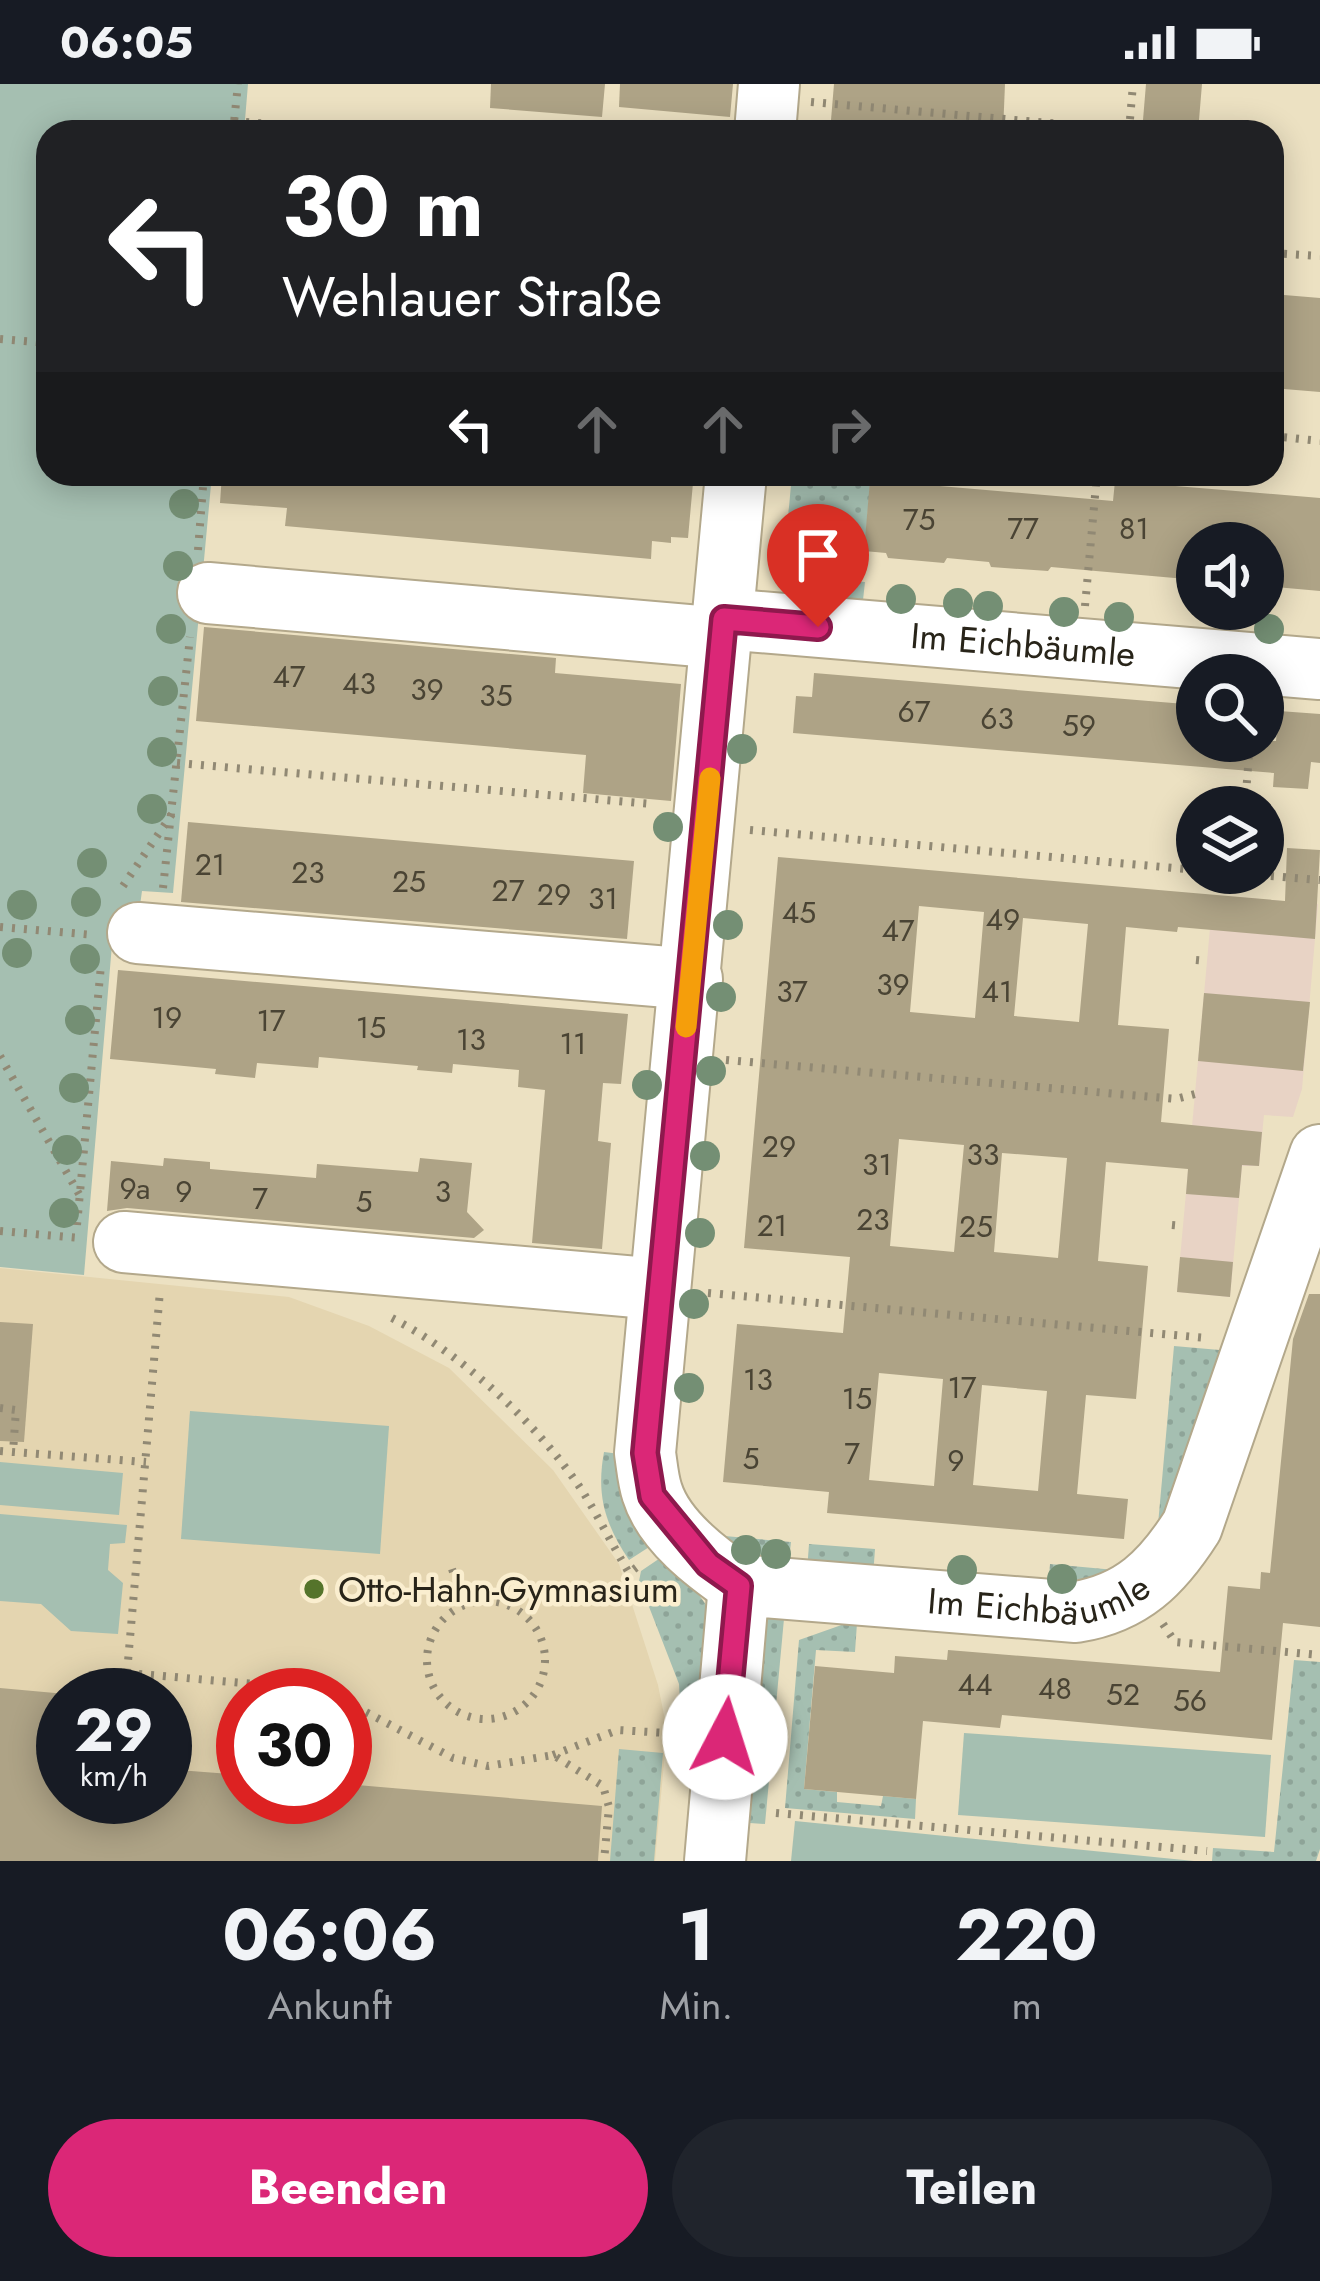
<!DOCTYPE html>
<html lang="de">
<head>
<meta charset="utf-8">
<style>
  body { margin:0; font-family:Jost,sans-serif; background:#20242c; color:#f1f3f6; height:100vh; display:flex; flex-direction:column; font-size:45px; white-space:nowrap }
  * { box-sizing:border-box; margin:0 }
  p { font-size:39px; color:#9ea1a6 }
  .icon { flex:none; width:66px; height:66px; fill:none; stroke:currentColor; stroke-width:2; stroke-linecap:round; stroke-linejoin:round }
  .map { position:relative; height:1777px; overflow:hidden }
  .details { display:flex; flex-direction:column; background:#171b24; flex:1 }
  .details>* { flex:none }
  .guide { position:absolute; left:36px; top:36px; width:1248px; height:366px; border-radius:36px; box-shadow:0 6px 30px #0003; background:#202124; color:#fff; overflow:hidden }
  .controls { position:absolute; left:1176px; top:438px; display:grid; gap:24px }
  .controls a { display:grid; place-items:center; width:108px; height:108px; border-radius:50%; background:#171b24; box-shadow:0 6px 30px #0003; font-size:60px }
  .speed { position:absolute; left:36px; top:1584px; display:flex; gap:24px; font-size:60px; font-weight:700; text-align:center }
  .speed>* { display:grid; place-content:center; width:156px; height:156px; border-radius:50%; background:#171b24; box-shadow:0 6px 30px #0003; line-height:1 }
  .speed small { font-size:30px; font-weight:400 }
  .speed .limit { border:18px solid #d22; background:#fff; color:#111 }
  .pin { position:absolute; display:grid; place-items:center; width:102px; height:102px; color:#fff; margin:-123px -51px; border-radius:50% 50% 50% 0; rotate:-45deg; box-shadow:0 0 12px #0007 }
  .pin .icon { rotate:45deg }
  .me { position:absolute; width:132px; margin:-66px; rotate:5deg; stroke-linejoin:round; filter:drop-shadow(0 0 9px #0008) }
  .turn { display:flex; align-items:center; gap:42px; height:252px; padding:0 48px; font-size:54px }
  .turn .icon { width:156px; height:156px; stroke-width:2.5 }
  .turn b { display:block; font-size:84px; line-height:102px }
  .lanes { display:flex; align-items:center; height:114px; padding:0 48px; background:#0003; justify-content:center; gap:60px; direction:ltr }
  .lanes .off { opacity:.35 }
  .eta { display:flex; justify-content:space-evenly; align-items:center; height:204px; text-align:center }
  .eta b { font-size:72px; font-weight:700; line-height:84px }
  .action { display:flex; gap:24px; margin-top:auto; padding:24px 48px }
  .action a { flex:1; height:138px; border-radius:72px; background:#db2777; color:#fff; font-size:48px; font-weight:700; line-height:138px; text-align:center }
  .action a+a { background:#20242c; color:#f1f3f6 }
  .status { display:flex; justify-content:space-between; align-items:center; height:84px; padding:0 60px; background:#171b24; direction:ltr }
  .status svg { height:33px; fill:currentColor }
  .map>svg:first-child { display:block }
</style>
</head>
<body>
<div class="status"><b>06:05</b><svg viewBox="0 0 49 12"><path d="M0 12V9h3v3zM5 12V6h3v6zM10 12V3h3v9zM15 12V0h3v12zM26 1h20v11H26zM47 4h2v5h-2z"/></svg></div>
<div class="map">
<svg width="1320" height="1777" viewBox="0 0 1320 1777">
  <defs>
    <pattern id="grass-dots" width="8" height="8" patternUnits="userSpaceOnUse" patternTransform="scale(3)"><rect width="8" height="8" fill="#a5bfb1"/><path d="M2 2h.1M6 6h.1" fill="none" stroke="#8ea498" stroke-width="1.8" stroke-linecap="round"/></pattern>
  </defs>
  <rect width="100%" height="100%" fill="#ece1c2"/>
  <!-- built -->
  <path fill="#e4d5b0" fill-rule="evenodd" d="M0,1184L289,1213L369,1242L449,1284L553,1386L619,1480L658,1601L667,1646L655,1777H0ZM63,1611H165V1713H63ZM243,1611H345V1713H243Z"/>
  <!-- industrial -->
  <path fill="#e8d3c5" d="M1213,811L1318,820L1302,1005L1293,1033L1264,1031L1259,1082H1242L1230,1213L1177,1208Z"/>
  <!-- grass -->
  <g fill="url(#grass-dots)">
    <path d="M792,390H871L863,485L784,478Z"/>
    <path d="M784,492L865,498L862,525L782,518Z"/>
    <path d="M1174,1262L1231,1267L1156,1463Z"/>
    <path d="M604,1368L628,1371L660,1456L629,1476C605,1440 596,1412 604,1368Z"/>
    <path d="M702,1450L791,1458L788,1485L750,1482Z"/>
    <path d="M809,1460L875,1465L873,1492L807,1487Z"/>
    <path d="M669,1468L711,1528L706,1643L681,1638L679,1600L639,1497L641,1487Z"/>
    <path d="M1050,1480L1115,1486L1117,1490L1048,1507Z"/>
    <path d="M785,1524L765,1740L735,1738L753,1543Z"/>
    <path d="M850,1538L857,1539L855,1568L816,1566L804,1705L837,1708V1718L881,1722L883,1712L916,1715L915,1735L785,1724L799,1556Z"/>
    <path d="M1294,1576L1320,1578V1765L1316,1777H1212L1213,1764L1274,1768Z"/>
    <path d="M619,1665L663,1669L654,1777H610Z"/>
  </g>
  <!-- green -->
  <g fill="#a5bfb1">
    <path d="M0,0H248L244,48H48V390H212L173,809L142,807L138,836L114,837L84,1191L0,1183Z"/>
    <path d="M190,1327L389,1342L380,1470L181,1455Z"/>
    <path d="M0,1378L123,1389L119,1431L0,1421Z"/>
    <path d="M0,1430L127,1441L125,1459L110,1460L108,1486L123,1499L118,1550L71,1547L41,1520L0,1517Z"/>
    <path d="M964,1649L1271,1671L1265,1753L958,1731Z"/>
    <path d="M795,1737L1194,1777H791Z"/>
  </g>
  <!-- building -->
  <g fill="#aea386" fill-rule="evenodd">
    <path d="M491,0H605L602,33L490,24Z"/>
    <path d="M620,0H733L730,33L619,23Z"/>
    <path d="M834,0H1005L1003,48H830Z"/>
    <path d="M1146,0H1202L1198,48H1142Z"/>
    <path d="M1272,210L1320,214V308L1272,304Z"/>
    <path d="M222,390H654V396L693,399L688,454L671,453V459L652,457L651,475L285,442L287,424L220,419Z"/>
    <path d="M870,396L1113,417L1115,397L1320,414V507L1263,502V459H1197V496L1051,483L1048,487L991,483L989,478L947,474L944,479L888,474L886,469L864,467Z"/>
    <path d="M204,543L556,574L555,589L681,600L671,717L583,709L586,671L196,637Z"/>
    <path d="M814,589L1197,621V657H1276L1279,627L1320,630V679L1311,678L1308,705L1273,703L1274,689L793,649L796,612L812,613Z"/>
    <path d="M188,738L634,777L627,855L181,818Z"/>
    <path d="M1287,764L1320,766L1315,855L1178,843L1177,848L1126,843L1118,941L1169,945L1161,1038L1262,1048L1259,1082L1242,1081L1239,1114L1186,1110L1188,1085L1106,1078L1098,1177L1148,1182L1136,1315L1086,1311L1077,1410L1128,1415L1124,1455L827,1429L829,1408L723,1398L737,1240L843,1249L850,1173L744,1164L778,773L1285,817ZM919,822L984,828L975,934L910,928ZM1023,834L1088,840L1079,938L1014,932ZM899,1055L964,1061L954,1168L890,1162ZM1002,1069L1067,1074L1058,1174L994,1168ZM879,1289L943,1295L934,1402L869,1396ZM982,1301L1047,1307L1038,1407L973,1401Z"/>
    <path d="M118,886L628,930L621,1000L603,999L598,1057L611,1059L602,1165L532,1159L545,1006L518,1003L519,986L453,980L452,989L417,986L418,982L319,973L318,984L257,979L255,994L215,990L216,985L110,975Z"/>
    <path d="M1204,909L1310,918L1303,987L1198,977Z"/>
    <path d="M164,1074L210,1078V1085L316,1094L317,1080L418,1088L420,1074L472,1079L467,1128L484,1146L474,1154L127,1124L107,1127L111,1077L163,1082Z"/>
    <path d="M1180,1173L1233,1178L1230,1213L1177,1208Z"/>
    <path d="M1309,1210H1320V1543L1283,1539L1272,1656L1002,1631L1000,1644L923,1637L916,1715L804,1705L815,1582L894,1589L895,1572L947,1576L948,1566L1220,1588L1228,1502L1260,1505L1261,1488L1270,1489L1293,1255Z"/>
    <path d="M0,1238L33,1240L24,1358L0,1357Z"/>
    <path d="M0,1604L66,1610L60,1676H63V1713H165V1685L243,1691V1713H345V1700L602,1722L598,1777H0Z"/>
  </g>
  <g fill="none" stroke-linecap="round" stroke-linejoin="round">
    <!-- minor casing -->
    <g stroke="#b3a88b" stroke-width="64">
      <g id="minor">
        <path d="M765,48L769,0"/>
        <path d="M736,390L645,1369C647,1382 648,1396 652,1408C664,1447 707,1479 739,1501"/>
        <path d="M208,509L722,554"/>
        <path id="s1" d="M724,535L1320,585"/>
        <path d="M138,849L692,895"/>
        <path d="M124,1158L659,1205"/>
        <path id="s2" d="M715,1777L739,1501L1076,1528C1132,1519 1162,1489 1192,1442L1320,1071"/>
      </g>
    </g>
    <!-- path -->
    <g stroke="#918974" stroke-width="8" stroke-dasharray="3 9" stroke-linecap="butt">
      <path d="M811,18L1129,46"/>
      <path d="M234,37L361,48"/>
      <path d="M1129,47L1133,0"/>
      <path d="M233,48L238,0"/>
      <path d="M1272,169L1320,172"/>
      <path d="M0,255L48,259"/>
      <path d="M1272,352L1320,357"/>
      <path d="M198,466L204,390"/>
      <path d="M1085,522L1097,390"/>
      <path d="M177,679L652,720"/>
      <path d="M1245,723L1250,657"/>
      <path d="M750,746L1197,786"/>
      <path d="M1235,789L1320,796"/>
      <path d="M123,802L172,730"/>
      <path d="M163,804L190,553"/>
      <path d="M0,843L94,851"/>
      <path d="M1196,876L1207,877"/>
      <path d="M0,972L79,1110"/>
      <path d="M726,976L1176,1015L1195,1010"/>
      <path d="M77,1141L101,881"/>
      <path d="M1172,1141L1183,1142"/>
      <path d="M0,1147L80,1154"/>
      <path d="M708,1209L1207,1254"/>
      <path d="M392,1234C462,1270 539,1341 583,1408C599,1434 613,1462 629,1489L641,1480"/>
      <path d="M0,1324L16,1326L13,1368"/>
      <path d="M0,1367L146,1378"/>
      <path d="M452,1485L464,1520"/>
      <circle cx="486" cy="1576" r="59"/>
      <path d="M1163,1540L1175,1558L1320,1571"/>
      <path d="M127,1589L314,1605L329,1611"/>
      <path d="M122,1611L127,1589L160,1207"/>
      <path d="M345,1617L453,1674L488,1682L553,1671L603,1702L609,1723L604,1777"/>
      <path d="M553,1671L618,1646L682,1650"/>
      <path d="M776,1729L1207,1767"/>
    </g>
    <!-- minor -->
    <use href="#minor" stroke="#fff" stroke-width="60"/>
  </g>
  <!-- trees -->
  <g fill="#748f74">
    <circle cx="184" cy="420" r="15"/>
    <circle cx="178" cy="482" r="15"/>
    <circle cx="901" cy="515" r="15"/>
    <circle cx="958" cy="519" r="15"/>
    <circle cx="988" cy="522" r="15"/>
    <circle cx="1064" cy="528" r="15"/>
    <circle cx="1119" cy="533" r="15"/>
    <circle cx="171" cy="545" r="15"/>
    <circle cx="1269" cy="545" r="15"/>
    <circle cx="163" cy="607" r="15"/>
    <circle cx="742" cy="665" r="15"/>
    <circle cx="162" cy="668" r="15"/>
    <circle cx="152" cy="725" r="15"/>
    <circle cx="668" cy="743" r="15"/>
    <circle cx="92" cy="779" r="15"/>
    <circle cx="86" cy="818" r="15"/>
    <circle cx="22" cy="821" r="15"/>
    <circle cx="728" cy="841" r="15"/>
    <circle cx="17" cy="869" r="15"/>
    <circle cx="85" cy="875" r="15"/>
    <circle cx="721" cy="913" r="15"/>
    <circle cx="80" cy="936" r="15"/>
    <circle cx="711" cy="987" r="15"/>
    <circle cx="647" cy="1001" r="15"/>
    <circle cx="74" cy="1004" r="15"/>
    <circle cx="67" cy="1066" r="15"/>
    <circle cx="705" cy="1072" r="15"/>
    <circle cx="64" cy="1129" r="15"/>
    <circle cx="700" cy="1149" r="15"/>
    <circle cx="694" cy="1220" r="15"/>
    <circle cx="689" cy="1304" r="15"/>
    <circle cx="746" cy="1466" r="15"/>
    <circle cx="776" cy="1470" r="15"/>
    <circle cx="962" cy="1486" r="15"/>
    <circle cx="1062" cy="1495" r="15"/>
  </g>
  <g fill="none" stroke-linecap="round" stroke-linejoin="round">
    <!-- route casing -->
    <g stroke="#8e194d" stroke-width="30">
      <path id="route" d="M725,1653L739,1502L708,1480L652,1412L645,1369L724,535L818,543"/>
    </g>
    <!-- route -->
    <use href="#route" stroke="#db2777" stroke-width="21"/>
    <!-- slow -->
    <path stroke="#f59e0b" stroke-width="21" d="M686,943L710,694"/>
  </g>
  <!-- markers -->
  <circle fill="#55742b" stroke="#faeecf" stroke-width="4.5" cx="314" cy="1505" r="12"/>
  <g text-anchor="middle" stroke-width="9" stroke-linejoin="round" paint-order="stroke">
    <!-- number labels -->
    <g font-size="30" fill="#4a4434">
      <text x="919" y="446">75</text>
      <text x="1023" y="455">77</text>
      <text x="1134" y="455">81</text>
      <text x="289" y="603">47</text>
      <text x="359" y="610">43</text>
      <text x="427" y="616">39</text>
      <text x="496" y="622">35</text>
      <text x="914" y="638">67</text>
      <text x="997" y="645">63</text>
      <text x="1079" y="652">59</text>
      <text x="210" y="791">21</text>
      <text x="308" y="799">23</text>
      <text x="409" y="808">25</text>
      <text x="508" y="817">27</text>
      <text x="554" y="821">29</text>
      <text x="603" y="825">31</text>
      <text x="799" y="839">45</text>
      <text x="1003" y="846">49</text>
      <text x="898" y="857">47</text>
      <text x="893" y="911">39</text>
      <text x="792" y="918">37</text>
      <text x="997" y="918">41</text>
      <text x="167" y="944">19</text>
      <text x="271" y="947">17</text>
      <text x="371" y="954">15</text>
      <text x="471" y="966">13</text>
      <text x="573" y="970">11</text>
      <text x="779" y="1073">29</text>
      <text x="983" y="1081">33</text>
      <text x="877" y="1091">31</text>
      <text x="135" y="1115">9a</text>
      <text x="184" y="1118">9</text>
      <text x="443" y="1118">3</text>
      <text x="260" y="1125">7</text>
      <text x="364" y="1128">5</text>
      <text x="873" y="1146">23</text>
      <text x="772" y="1152">21</text>
      <text x="976" y="1153">25</text>
      <text x="758" y="1306">13</text>
      <text x="962" y="1314">17</text>
      <text x="857" y="1325">15</text>
      <text x="852" y="1380">7</text>
      <text x="751" y="1385">5</text>
      <text x="956" y="1387">9</text>
      <text x="975" y="1611">44</text>
      <text x="1055" y="1615">48</text>
      <text x="1123" y="1621">52</text>
      <text x="1190" y="1627">56</text>
    </g>
    <!-- street labels -->
    <g font-size="36" fill="#282419" stroke="#faeecf">
      <text dy="13" stroke="none"><textPath href="#s1" startOffset="300">Im Eichbäumle</textPath></text>
      <text dy="13" stroke="none"><textPath href="#s2" startOffset="579">Im Eichbäumle</textPath></text>
    </g>
    <!-- poi labels -->
    <g font-size="36" fill="#282419" stroke="#faeecf" text-anchor="start">
      <text x="338" y="1518">Otto-Hahn-Gymnasium</text>
    </g>
  </g>
</svg>
<div class="controls">
<a><svg class="icon" aria-label="sound" viewBox="0 0 24 24"><path d="M4 9h4l5-4v14l-5-4H4zM17 9q2 3 0 6"/></svg></a>
<a><svg class="icon" aria-label="search" viewBox="0 0 24 24"><circle cx="10" cy="10" r="6"/><path d="M15 15l6 6"/></svg></a>
<a><svg class="icon" aria-label="layers" viewBox="0 0 24 24"><path d="M12 4l9 5-9 5-9-5zM3 14l9 5 9-5"/></svg></a>
</div>
<div class="speed"><div>29<small>km/h</small></div><div class="limit">30</div></div>
<div class="pin" style="left:818px;top:543px;background:#d93025"><svg class="icon" aria-label="arrive" viewBox="0 0 24 24"><path d="M6 21V4h12l-3 4 3 4H6"/></svg></div>
<svg class="me" style="left:725px;top:1653px" viewBox="-20 -20 40 40"><circle r="19" fill="#fff"/><path d="M0-13L10 11 0 6-10 11z" fill="#db2777"/></svg>
<div class="guide">
<div class="turn"><svg class="icon" aria-label="left" viewBox="0 0 24 24"><path d="M17 20v-9H6M10 6l-5 5 5 5"/></svg><div><b>30 m</b>Wehlauer Straße</div></div>
<div class="lanes"><svg class="icon" aria-label="left" viewBox="0 0 24 24"><path d="M17 20v-9H6M10 6l-5 5 5 5"/></svg><svg class="icon off" aria-label="ahead" viewBox="0 0 24 24"><path d="M12 20V5M6 11l6-6 6 6"/></svg><svg class="icon off" aria-label="ahead" viewBox="0 0 24 24"><path d="M12 20V5M6 11l6-6 6 6"/></svg><svg class="icon off" aria-label="right" viewBox="0 0 24 24"><path d="M7 20v-9h11M14 6l5 5-5 5"/></svg></div>
</div>
</div>
<section class="details">
<div class="eta">
<div><b>06:06</b><p>Ankunft</p></div>
<div><b>1</b><p>Min.</p></div>
<div><b>220</b><p>m</p></div>
</div>
<div class="action"><a>Beenden</a><a>Teilen</a></div>
</section>
</body>
</html>
